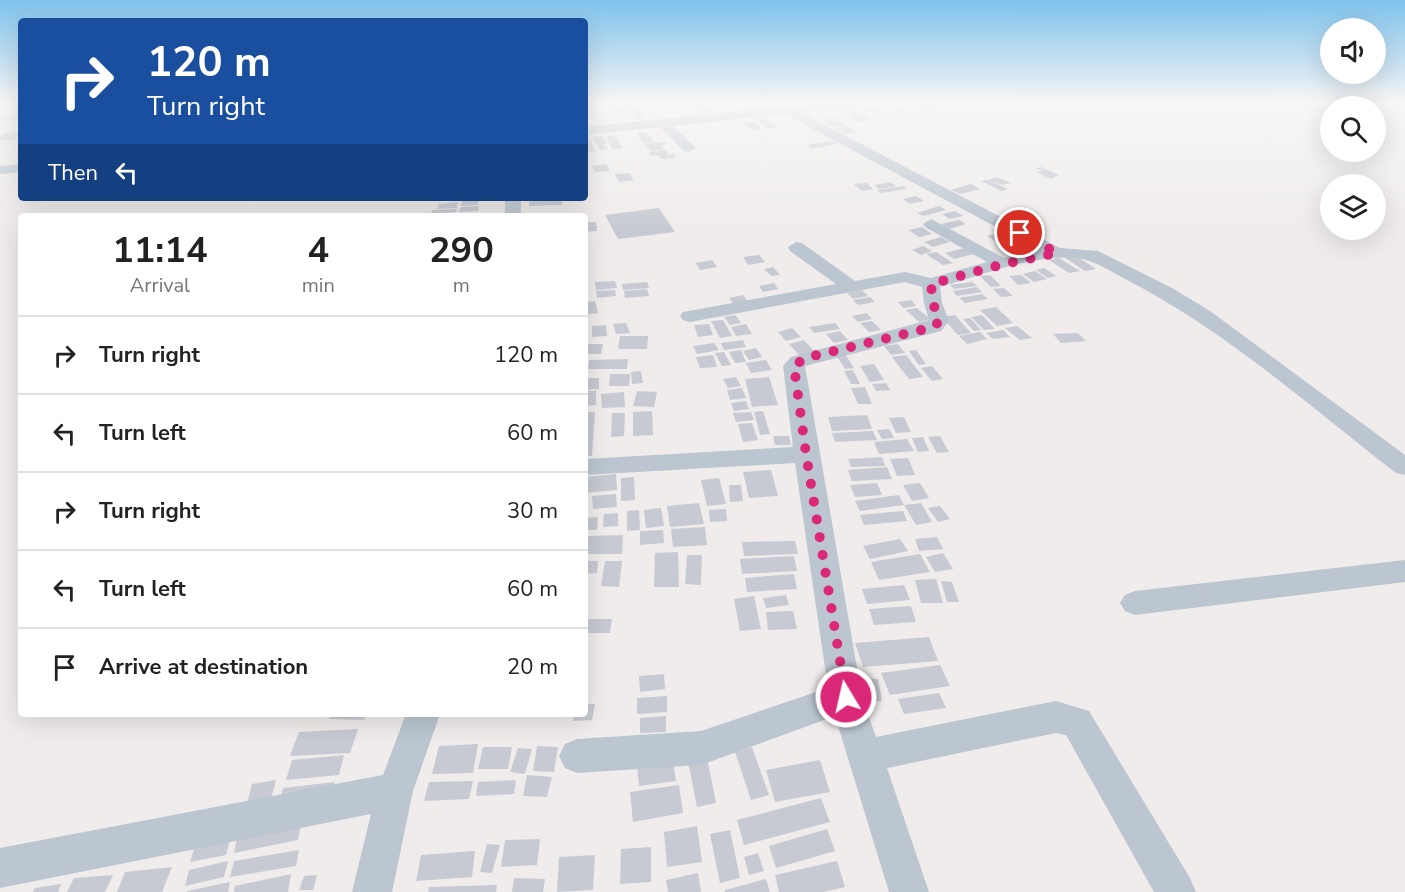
<!DOCTYPE html>
<html lang="en">
<head>
<meta charset="utf-8">
<style>
  body { margin:0; font-family:"Nunito Sans",sans-serif; background:#f6f6f6; color:#222; height:100vh; display:flex; flex-direction:column; font-size:22px; white-space:nowrap }
  * { box-sizing:border-box; margin:0 }
  p { font-size:20px; color:#767676 }
  .icon { flex:none; width:33px; height:33px; fill:none; stroke:currentColor; stroke-width:2; stroke-linecap:round; stroke-linejoin:round }
  .map { position:relative; flex:1; overflow:hidden }
  .panel { position:absolute; left:18px; top:213px; width:570px; height:504px; display:flex; flex-direction:column; background:#fff; border-radius:6px; box-shadow:0 6px 24px #0002 }
  .panel>* { flex:none }
  .hud { position:absolute; left:18px; top:18px; width:570px; height:183px; border-radius:6px; box-shadow:0 6px 24px #0002; background:#1a4fa0; color:#fff; overflow:hidden }
  .tools { position:absolute; left:1320px; top:18px; display:grid; gap:12px }
  .tools a { display:grid; place-items:center; width:66px; height:66px; border-radius:50%; background:#fff; box-shadow:0 6px 24px #0002; font-size:30px }
  .pin { position:absolute; display:grid; place-items:center; width:51px; height:51px; color:#fff; margin:-26px; border:3px solid #fff; border-radius:50%; box-shadow:0 2px 6px #0007 }
  .me { position:absolute; width:66px; margin:-33px; rotate:351deg; stroke-linejoin:round; filter:drop-shadow(0 0 4px #0008) }
  .turn { display:flex; align-items:center; gap:21px; height:126px; padding:0 30px; font-size:27px }
  .turn .icon { width:78px; height:78px; stroke-width:2.5 }
  .turn b { display:block; font-size:42px; line-height:51px }
  .then { display:flex; align-items:center; height:57px; padding:0 30px; background:#0003; gap:12px; font-size:22px }
  .eta { display:flex; justify-content:space-evenly; align-items:center; height:102px; text-align:center }
  .eta b { font-size:36px; font-weight:700; line-height:42px }
  ul { padding:0; list-style:none }
  li { display:flex; align-items:center; gap:18px; height:78px; padding:0 30px; border-top:2px solid #e0e0e0 }
  li div { flex:1 }
  li b { display:block; font-size:22px }
  li em { font-style:normal }
  .map>svg:first-child { display:block }
</style>
</head>
<body>
<div class="map">
<svg width="1405" height="892" viewBox="0 0 1405 892">
  <rect width="100%" height="100%" fill="#efeceb"/>
  <!-- building -->
  <g fill="#c7cad2">
    <path d="M624,103H632L645,118L637,119Z"/>
    <path d="M703,103L708,107L714,111L702,113L694,104Z"/>
    <path d="M884,103H892L912,113L905,114Z"/>
    <path d="M913,103H923L935,111L925,112Z"/>
    <path d="M869,105L872,108H876L888,115L882,116L877,112L865,113L857,106Z"/>
    <path d="M620,106L625,109L628,113L617,114L610,107Z"/>
    <path d="M847,107L859,114L863,113L872,120L859,122L839,108Z"/>
    <path d="M21,109V118L0,120V118L10,117Z"/>
    <path d="M838,116L844,119L836,120L847,126L833,128L824,123H828L823,120Z"/>
    <path d="M764,117L775,125L778,128L768,129L756,118Z"/>
    <path d="M752,121L761,128L751,130L742,122Z"/>
    <path d="M848,127L857,132L845,134L836,129Z"/>
    <path d="M21,131L14,140H0V137L7,132Z"/>
    <path d="M645,132L652,139L653,142L643,143L637,133Z"/>
    <path d="M616,135L622,148L612,149L606,136Z"/>
    <path d="M602,136L607,143L603,144L607,149L600,150L592,137Z"/>
    <path d="M585,138H590L596,152L585,153Z"/>
    <path d="M832,141L837,144L812,149L807,145Z"/>
    <path d="M664,142L666,145H662L664,149L651,151L644,144Z"/>
    <path d="M666,150L668,155L674,154L676,158L661,159L658,155L651,156L649,152Z"/>
    <path d="M606,164L610,171L595,172L592,166Z"/>
    <path d="M1041,167L1055,173L1059,175L1051,179L1036,172L1042,171L1036,168Z"/>
    <path d="M629,173L634,180L619,182L615,174Z"/>
    <path d="M996,177L1011,183L1002,185L988,180Z"/>
    <path d="M987,180H988L1008,189L1002,191L981,181Z"/>
    <path d="M891,182L896,186L879,189L874,185Z"/>
    <path d="M866,183L873,189L862,191L854,184Z"/>
    <path d="M971,184L980,189L960,194L951,190Z"/>
    <path d="M903,186L907,189L881,193L877,190Z"/>
    <path d="M916,196L924,201L910,204L903,199Z"/>
    <path d="M463,198H480L478,205L461,206Z"/>
    <path d="M534,198H558L562,200V205L529,206V201H534Z"/>
    <path d="M458,202L457,208L437,209L439,204Z"/>
    <path d="M479,206L478,211L459,212L461,207Z"/>
    <path d="M939,206L946,210L924,216L917,213Z"/>
    <path d="M659,208L675,232L618,239L605,215Z"/>
    <path d="M457,209L456,212L431,214L432,210Z"/>
    <path d="M955,211L963,216L950,219L942,214Z"/>
    <path d="M959,220L966,224L949,229L941,224Z"/>
    <path d="M585,222H596L597,231L585,232Z"/>
    <path d="M922,227L932,234L919,237L909,230Z"/>
    <path d="M1000,233L1008,237L995,241L987,236Z"/>
    <path d="M1018,236L1026,241L1011,245L1002,240Z"/>
    <path d="M941,237L950,242L933,247L924,242Z"/>
    <path d="M923,246L932,251L921,255L912,250Z"/>
    <path d="M965,248L974,254L954,259L945,253Z"/>
    <path d="M936,252L953,263L943,265L926,254Z"/>
    <path d="M1073,254L1096,269L1085,271L1062,256Z"/>
    <path d="M759,255L765,262L748,265L743,257Z"/>
    <path d="M1059,258L1080,271L1069,273L1049,260Z"/>
    <path d="M712,260L717,267L700,270L696,263Z"/>
    <path d="M773,267L780,275L771,276L764,269Z"/>
    <path d="M1044,268L1056,276L1048,278L1036,270Z"/>
    <path d="M1035,271L1047,279L1034,282L1023,274Z"/>
    <path d="M990,275L1001,286L991,287L980,276Z"/>
    <path d="M1021,275L1031,283L1018,285L1009,276Z"/>
    <path d="M615,281L617,288L596,290L595,282Z"/>
    <path d="M647,282L649,288L623,290L622,284Z"/>
    <path d="M972,282L977,286L954,289L950,285Z"/>
    <path d="M774,283L778,289L763,292L759,286Z"/>
    <path d="M977,287L982,292L957,296L953,291Z"/>
    <path d="M1004,288L1013,296L1001,297L993,289Z"/>
    <path d="M647,289L649,296L625,298L624,291Z"/>
    <path d="M615,290L616,296L597,298L596,291Z"/>
    <path d="M862,290L868,296L853,299L847,293Z"/>
    <path d="M982,294L988,299L965,303L959,298Z"/>
    <path d="M743,295L748,302L734,305L729,298Z"/>
    <path d="M870,297L875,302L858,305L853,300Z"/>
    <path d="M911,300L916,306L903,308L898,302Z"/>
    <path d="M595,301L598,313L585,315V302Z"/>
    <path d="M996,307L1013,323L997,326L980,310Z"/>
    <path d="M917,308L930,319L919,322L906,310Z"/>
    <path d="M867,313L872,319L858,322L852,316Z"/>
    <path d="M735,315L741,323L730,325L724,317Z"/>
    <path d="M955,315L971,333L958,335L942,317Z"/>
    <path d="M982,315L995,329L984,330L971,317Z"/>
    <path d="M970,318L981,330L974,331L963,319Z"/>
    <path d="M723,320L732,336L720,338L711,321Z"/>
    <path d="M872,321L881,330L869,332L860,323Z"/>
    <path d="M626,323L630,333L616,334L613,324Z"/>
    <path d="M835,323L840,329L814,333L809,327Z"/>
    <path d="M709,324L713,335L698,337L694,325Z"/>
    <path d="M746,324L752,334L736,336L731,327Z"/>
    <path d="M606,325L607,336L592,337V326Z"/>
    <path d="M1017,326L1032,338L1020,340L1005,328Z"/>
    <path d="M792,328L801,337L786,341L778,332Z"/>
    <path d="M1003,330L1010,337L993,339L986,333Z"/>
    <path d="M840,331L848,340L834,343L826,334Z"/>
    <path d="M980,332L987,339L967,344L959,336Z"/>
    <path d="M1078,333L1086,341L1061,343L1053,334Z"/>
    <path d="M620,336H648L647,349H618Z"/>
    <path d="M743,340L746,347L724,350L721,343Z"/>
    <path d="M804,340L815,352L800,356L789,344Z"/>
    <path d="M714,343L719,350L697,354L693,346Z"/>
    <path d="M585,344H603L601,354H585Z"/>
    <path d="M898,344L905,353L891,355L884,346Z"/>
    <path d="M756,348L762,357L749,360L743,351Z"/>
    <path d="M741,350L746,362L735,363L729,352Z"/>
    <path d="M916,350L926,364L919,365L909,351Z"/>
    <path d="M724,352L731,365L722,366L715,353Z"/>
    <path d="M845,354L854,368L845,369L836,355Z"/>
    <path d="M713,355L717,367L700,368L696,357Z"/>
    <path d="M906,355L923,377L909,379L892,357Z"/>
    <path d="M628,359L627,369H588L589,360Z"/>
    <path d="M766,360L772,370L751,373L746,363Z"/>
    <path d="M874,364L884,380L870,382L860,366Z"/>
    <path d="M932,366L943,379L932,381L921,368Z"/>
    <path d="M853,370L860,384H851L844,371Z"/>
    <path d="M641,371L643,383L632,384L631,372Z"/>
    <path d="M610,374H630L629,386H609Z"/>
    <path d="M736,377L741,386L728,388L723,379Z"/>
    <path d="M769,377L778,405L752,407L745,379Z"/>
    <path d="M585,378H599V389L585,390Z"/>
    <path d="M886,383L890,390L876,391L872,384Z"/>
    <path d="M865,387L872,404H858L851,388Z"/>
    <path d="M742,388L746,398L730,400L727,390Z"/>
    <path d="M585,391H596V405L585,406Z"/>
    <path d="M637,391L657,392L654,407L633,406Z"/>
    <path d="M624,392L625,407L602,408L601,394Z"/>
    <path d="M746,401L749,409L734,411L731,403Z"/>
    <path d="M652,411L653,435L633,436V412Z"/>
    <path d="M763,411L770,434L760,435L754,412Z"/>
    <path d="M585,412H595L592,456H585Z"/>
    <path d="M751,412L754,420L736,422L733,413Z"/>
    <path d="M612,413H625L624,436L611,437Z"/>
    <path d="M867,415L872,429L832,431L828,417Z"/>
    <path d="M904,417L911,432L896,433L889,418Z"/>
    <path d="M752,423L758,440L743,442L738,424Z"/>
    <path d="M889,429L894,438L882,439L877,430Z"/>
    <path d="M873,431L877,440L835,442L832,433Z"/>
    <path d="M773,436H789L791,445H775Z"/>
    <path d="M940,436L949,452L937,453L928,437Z"/>
    <path d="M923,437L929,451L918,452L912,438Z"/>
    <path d="M907,439L914,451L879,454L874,442Z"/>
    <path d="M882,457L885,466L851,467L848,459Z"/>
    <path d="M908,458L915,475L897,476L890,459Z"/>
    <path d="M887,467L892,479L852,481L848,470Z"/>
    <path d="M771,470L778,496L749,498L743,472Z"/>
    <path d="M616,474L617,490L585,493V477Z"/>
    <path d="M634,477L635,500L621,501V478Z"/>
    <path d="M719,478L726,504L707,506L701,480Z"/>
    <path d="M877,483L882,495L855,497L850,485Z"/>
    <path d="M920,483L929,498L912,501L903,485Z"/>
    <path d="M729,485H741L743,501L730,502Z"/>
    <path d="M616,494L617,507L593,509L592,496Z"/>
    <path d="M899,495L904,505L860,511L855,501Z"/>
    <path d="M699,503L704,524L670,527L667,506Z"/>
    <path d="M921,503L932,522L916,525L904,505Z"/>
    <path d="M940,506L950,519L938,522L928,508Z"/>
    <path d="M661,508L664,526L646,528L644,510Z"/>
    <path d="M726,509L727,521L710,522L709,510Z"/>
    <path d="M639,510L640,530L627,531V511Z"/>
    <path d="M903,511L907,521L864,525L860,515Z"/>
    <path d="M618,513V526L603,527L604,514Z"/>
    <path d="M598,517L597,530H585V518Z"/>
    <path d="M705,527L707,545L673,547L671,529Z"/>
    <path d="M663,530L664,543L640,545V531Z"/>
    <path d="M623,535L622,554H585V536Z"/>
    <path d="M937,537L943,549L919,551L915,539Z"/>
    <path d="M900,539L908,551L870,559L863,546Z"/>
    <path d="M795,541L798,554L744,556L742,542Z"/>
    <path d="M678,552L679,587H654L655,553Z"/>
    <path d="M943,553L953,569L935,572L926,557Z"/>
    <path d="M920,554L930,572L879,580L871,562Z"/>
    <path d="M687,555H702L701,585L685,584Z"/>
    <path d="M794,556L797,571L742,574L740,559Z"/>
    <path d="M585,561H598L597,573L585,574Z"/>
    <path d="M605,561H622L619,587L601,586Z"/>
    <path d="M794,574L797,589L747,592L745,578Z"/>
    <path d="M936,579L943,603H921L915,580Z"/>
    <path d="M941,581L952,582L959,602H947Z"/>
    <path d="M904,585L910,600L867,604L862,589Z"/>
    <path d="M786,595L789,605L766,608L763,598Z"/>
    <path d="M754,596L761,629L740,631L734,599Z"/>
    <path d="M911,606L916,622L874,625L869,609Z"/>
    <path d="M793,611L797,629L768,630L766,612Z"/>
    <path d="M587,619H612L610,633H585Z"/>
    <path d="M929,637L938,661L863,667L855,643Z"/>
    <path d="M940,665L950,686L890,695L881,673Z"/>
    <path d="M664,674L665,689L640,692L639,676Z"/>
    <path d="M861,679H878L882,701H865Z"/>
    <path d="M939,693L946,708L904,714L898,699Z"/>
    <path d="M667,696V712L637,714V698Z"/>
    <path d="M585,704H595L592,720L573,721L574,714H585Z"/>
    <path d="M331,714H367L364,720L329,719Z"/>
    <path d="M666,716V732L640,733V718Z"/>
    <path d="M358,729L350,753L290,756L299,732Z"/>
    <path d="M478,744L473,773L432,774L439,746Z"/>
    <path d="M537,746L558,747L554,772L533,771Z"/>
    <path d="M483,747H512L508,769H478Z"/>
    <path d="M752,747L769,795L751,800L735,752Z"/>
    <path d="M518,748L532,749L525,774L510,772Z"/>
    <path d="M706,753L716,803L697,807L687,756Z"/>
    <path d="M344,755L339,775L286,780L292,760Z"/>
    <path d="M820,760L830,792L775,802L766,770Z"/>
    <path d="M673,762L676,781L639,786L637,766Z"/>
    <path d="M527,775L552,777L547,797L523,796Z"/>
    <path d="M276,780L269,807L245,811L252,784Z"/>
    <path d="M516,780L514,794L476,796L478,782Z"/>
    <path d="M473,781L469,799L424,801L429,782Z"/>
    <path d="M335,782L330,801L278,808L283,788Z"/>
    <path d="M679,785L683,813L633,822L630,792Z"/>
    <path d="M821,798L830,822L744,845L737,820Z"/>
    <path d="M302,819L298,840L234,853L238,833Z"/>
    <path d="M697,826L702,862L667,867L664,832Z"/>
    <path d="M827,829L835,851L776,868L769,846Z"/>
    <path d="M730,830L740,878L720,883L710,834Z"/>
    <path d="M540,839L537,865L501,867L505,840Z"/>
    <path d="M230,840L226,855L190,862L195,846Z"/>
    <path d="M487,844L500,845L492,873L480,872Z"/>
    <path d="M651,847V882L620,884L621,849Z"/>
    <path d="M299,850L296,866L230,877L234,861Z"/>
    <path d="M475,851L472,877L416,881L421,855Z"/>
    <path d="M758,853L764,871L749,875L744,857Z"/>
    <path d="M595,855L593,890L557,892L559,857Z"/>
    <path d="M228,861L224,877L185,886L189,870Z"/>
    <path d="M837,861L845,887L824,892H779L775,875Z"/>
    <path d="M172,867L162,892H117L125,872Z"/>
    <path d="M698,873L701,892H668L666,880Z"/>
    <path d="M291,874L288,892H234L235,886Z"/>
    <path d="M113,875L105,892H67L74,878Z"/>
    <path d="M317,875L313,890H299L304,876Z"/>
    <path d="M514,878L545,879L543,892H512Z"/>
    <path d="M766,879L770,892H725V890Z"/>
    <path d="M230,882L228,892H187V891Z"/>
    <path d="M61,884L58,892H33L35,888Z"/>
    <path d="M497,885L496,892H428L429,887Z"/>
  </g>
  <g fill="none" stroke-linecap="round" stroke-linejoin="round">
    <!-- street -->
    <g fill="#bbc6d0" fill-rule="evenodd">
      <path d="M815,103H860L854,107L800,112L1060,248L1098,251L1172,288L1210,311L1405,455V475L1396,473C1311,407 1223,329 1127,280C1111,272 1095,260 1077,258C1034,254 982,275 940,287L942,303L949,321L941,331L805,366L862,697L876,737L1056,701L1089,711L1190,878L1196,892H1154L1066,735L1056,733L887,768L929,892H889L835,716L701,765L577,773L565,768L559,756L565,744L577,739L701,731L828,688L795,463L585,475V459L793,447L783,366L791,357L929,320L924,303L922,287L905,282L690,322L683,320L680,316L683,312L836,284L790,251L788,247L796,242L802,243L855,281L905,272L931,278L987,262L925,227L923,224L931,219L1004,258L1039,250L785,114L673,126L696,148L689,152L684,151L660,127L585,135V127Z"/>
      <path d="M21,164V172L0,174V166Z"/>
      <rect x="505" y="198" width="16" height="18"/>
      <path d="M1405,560V582L1135,615L1125,611L1120,603L1125,595L1135,591Z"/>
      <path d="M406,714H440L413,791L392,892H352L371,814L0,888V848L383,775Z"/>
    </g>
  </g>
  <!-- sky -->
  <linearGradient id="sky" x2="0" y2="1"><stop stop-color="#7ec2ec"/><stop offset="0.45" stop-color="#f8f6f6"/><stop offset="1" stop-color="#f8f6f6" stop-opacity="0"/></linearGradient>
  <rect width="1405" height="228" fill="url(#sky)"/>
  <g fill="none" stroke-linecap="round" stroke-linejoin="round">
    <!-- route -->
    <path stroke="#db2777" stroke-width="10" stroke-dasharray="0 18" d="M846,697L806,454L794,366L805,358L934,327L939,321L933,303L931,284L1004,264L1057,253L1020,233"/>
  </g>
</svg>
<div class="tools">
<a><svg class="icon" aria-label="sound" viewBox="0 0 24 24"><path d="M4 9h4l5-4v14l-5-4H4zM17 9q2 3 0 6"/></svg></a>
<a><svg class="icon" aria-label="search" viewBox="0 0 24 24"><circle cx="10" cy="10" r="6"/><path d="M15 15l6 6"/></svg></a>
<a><svg class="icon" aria-label="layers" viewBox="0 0 24 24"><path d="M12 4l9 5-9 5-9-5zM3 14l9 5 9-5"/></svg></a>
</div>
<div class="pin" style="left:1020px;top:233px;background:#d93025"><svg class="icon" aria-label="arrive" viewBox="0 0 24 24"><path d="M6 21V4h12l-3 4 3 4H6"/></svg></div>
<svg class="me" style="left:846px;top:697px" viewBox="-20 -20 40 40"><circle r="17" fill="#db2777" stroke="#fff" stroke-width="3"/><path d="M0-11L8 9 0 5-8 9z" fill="#fff"/></svg>
<div class="hud">
<div class="turn"><svg class="icon" aria-label="right" viewBox="0 0 24 24"><path d="M7 20v-9h11M14 6l5 5-5 5"/></svg><div><b>120 m</b>Turn right</div></div>
<div class="then">Then<svg class="icon" aria-label="left" viewBox="0 0 24 24"><path d="M17 20v-9H6M10 6l-5 5 5 5"/></svg></div>
</div>
<section class="panel">
<div class="eta">
<div><b>11:14</b><p>Arrival</p></div>
<div><b>4</b><p>min</p></div>
<div><b>290</b><p>m</p></div>
</div>
<ul>
<li><svg class="icon" aria-label="right" viewBox="0 0 24 24"><path d="M7 20v-9h11M14 6l5 5-5 5"/></svg><div><b>Turn right</b></div><em>120 m</em></li>
<li><svg class="icon" aria-label="left" viewBox="0 0 24 24"><path d="M17 20v-9H6M10 6l-5 5 5 5"/></svg><div><b>Turn left</b></div><em>60 m</em></li>
<li><svg class="icon" aria-label="right" viewBox="0 0 24 24"><path d="M7 20v-9h11M14 6l5 5-5 5"/></svg><div><b>Turn right</b></div><em>30 m</em></li>
<li><svg class="icon" aria-label="left" viewBox="0 0 24 24"><path d="M17 20v-9H6M10 6l-5 5 5 5"/></svg><div><b>Turn left</b></div><em>60 m</em></li>
<li><svg class="icon" aria-label="arrive" viewBox="0 0 24 24"><path d="M6 21V4h12l-3 4 3 4H6"/></svg><div><b>Arrive at destination</b></div><em>20 m</em></li>
</ul>
</section>
</div>
</body>
</html>
